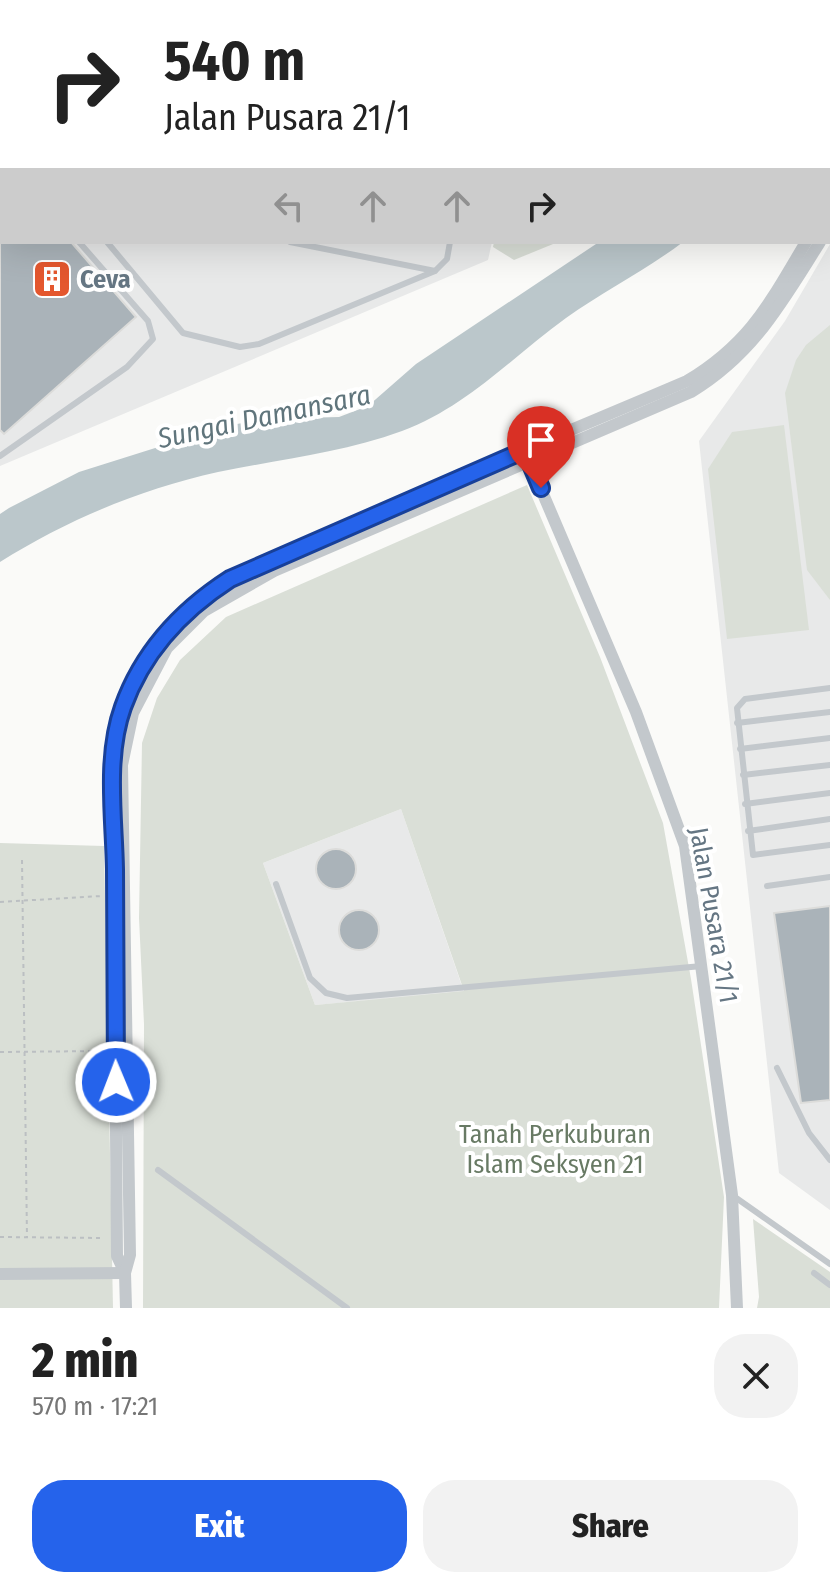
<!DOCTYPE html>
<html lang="en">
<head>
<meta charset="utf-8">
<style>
  body { margin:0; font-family:"Fira Sans Condensed",sans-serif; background:#f2f2f2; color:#222; height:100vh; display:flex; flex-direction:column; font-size:30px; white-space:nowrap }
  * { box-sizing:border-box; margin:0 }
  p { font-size:26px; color:#767676 }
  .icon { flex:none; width:44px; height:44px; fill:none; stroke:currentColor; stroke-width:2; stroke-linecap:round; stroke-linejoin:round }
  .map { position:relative; height:1308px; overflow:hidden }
  .drawer { display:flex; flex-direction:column; background:#fff; flex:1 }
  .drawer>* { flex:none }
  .banner { position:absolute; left:0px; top:0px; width:830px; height:244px; box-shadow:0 8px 32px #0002; background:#fff; color:#222; overflow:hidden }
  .pin { position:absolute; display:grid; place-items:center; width:68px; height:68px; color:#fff; margin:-82px -34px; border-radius:50% 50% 50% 0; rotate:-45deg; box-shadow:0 0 8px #0007 }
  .pin .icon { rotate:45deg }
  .me { position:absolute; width:88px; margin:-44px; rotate:359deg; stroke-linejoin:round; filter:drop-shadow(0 0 6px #0008) }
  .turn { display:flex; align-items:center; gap:28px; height:168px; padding:0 32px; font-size:36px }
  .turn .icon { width:104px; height:104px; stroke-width:2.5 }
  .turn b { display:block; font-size:56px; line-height:68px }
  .lanes { display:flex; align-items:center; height:76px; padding:0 32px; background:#0003; justify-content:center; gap:40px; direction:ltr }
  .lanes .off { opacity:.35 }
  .round { display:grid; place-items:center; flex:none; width:84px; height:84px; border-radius:32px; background:#f2f2f2 }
  .overview { display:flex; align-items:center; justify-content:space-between; height:136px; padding:0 32px }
  h1 { font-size:48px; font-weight:800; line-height:60px }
  .button { display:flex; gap:16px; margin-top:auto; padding:16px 32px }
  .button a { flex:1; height:92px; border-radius:32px; background:#2563eb; color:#fff; font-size:32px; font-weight:800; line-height:92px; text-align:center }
  .button a+a { background:#f2f2f2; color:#222 }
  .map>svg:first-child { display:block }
</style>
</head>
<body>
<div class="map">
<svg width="830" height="1308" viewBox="0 0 830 1308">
  <rect width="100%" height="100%" fill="#fafaf8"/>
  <!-- built -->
  <g fill="#e8e9e9">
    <path d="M0,0L495,2H2V242H492L488,260L0,466Z"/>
    <path d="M830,244V1210L779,1173L699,441L785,321Z"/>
    <path d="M401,809L464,992L315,1005L263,863Z"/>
  </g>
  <!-- green -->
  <g fill="#dadfd7" fill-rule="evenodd">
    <path d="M494,242H558L514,260L493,247Z"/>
    <path d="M830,325V600L807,570L785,393L796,360L806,345Z"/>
    <path d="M784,425L809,630L727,639L708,469L732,432Z"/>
    <path d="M527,485L600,657L663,823L691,979L724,1197L719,1308H143L144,1024L139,918L142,743L157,698L180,660L226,617ZM401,809L464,991L315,1005L263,863Z"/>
    <path d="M0,843L104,846L113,1308H0Z"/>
    <path d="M753,1219L830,1272V1308H757L759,1297Z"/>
  </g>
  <!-- water -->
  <path fill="#bbc7cb" d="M599,242H683C646,270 604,291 566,318C511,358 467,407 402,431C342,453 281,459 218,472C141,489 67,520 0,562V514L9,508L79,472L225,426L266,419L339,417L368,406L416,364Z"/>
  <!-- building -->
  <g fill="#aab3b9" stroke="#dcdcda" stroke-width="2">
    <path d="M0,242H71L136,317L4,434L0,430Z"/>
    <circle cx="336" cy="869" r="20"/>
    <path d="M830,906V1100L801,1103L774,913Z"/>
    <circle cx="359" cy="930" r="20"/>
  </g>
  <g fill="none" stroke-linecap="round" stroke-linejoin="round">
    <!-- primary casing -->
    <g stroke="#b5babe" stroke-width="24">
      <g id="primary">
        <path d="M697,0L705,2"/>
        <path d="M828,12H830"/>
      </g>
    </g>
    <!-- path -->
    <g stroke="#bbbfc2" stroke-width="2" stroke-dasharray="4 4" stroke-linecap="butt">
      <path d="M22,860L27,1238"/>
      <path d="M0,902L102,896"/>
      <path d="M0,1052L103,1051"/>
      <path d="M0,1237L104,1238"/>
    </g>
    <!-- lane -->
    <g stroke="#c3c8cc" stroke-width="6">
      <path d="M417,0L426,2"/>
      <path d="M11,2L12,0"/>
      <path d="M94,2L95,0"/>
      <path d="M115,2V0"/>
      <path d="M141,2V0"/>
      <path d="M0,55L2,46"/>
      <path d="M0,125L2,127"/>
      <path d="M0,151L2,153"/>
      <path d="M107,242L183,333L240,347L259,344L435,271L447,259L450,242"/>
      <path d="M290,242L435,271"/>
      <path d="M0,456L127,367L153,339L148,321L79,242"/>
      <path d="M830,688L745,699L737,708L753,855L830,845"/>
      <path d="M737,723L830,712"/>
      <path d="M740,749L830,738"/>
      <path d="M743,775L830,765"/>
      <path d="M745,804L830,793"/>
      <path d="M748,831L830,819"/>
      <path d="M276,884L310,978L326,993L347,998L702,966"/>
      <path d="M767,886L830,877"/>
      <path d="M777,1068L809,1133L830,1160"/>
      <path d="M158,1170L347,1308"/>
      <path d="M732,1195L830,1264"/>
      <path d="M814,1273L830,1285"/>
    </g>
    <!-- street -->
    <g stroke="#c3c8cc" stroke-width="12">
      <path d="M604,0L609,2"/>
      <path d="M828,124L830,130"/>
      <path d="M828,204L830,201"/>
      <path d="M828,229L830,225"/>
      <path d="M526,454L636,712L685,846L732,1195L737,1308"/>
      <path d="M125,1273L117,1256L113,764C124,699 141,651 191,605C230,570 289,551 336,530C452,479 570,431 687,381C750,343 769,304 806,242"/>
      <path d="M0,1274L125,1273"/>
      <path d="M126,1308L125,1273L130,1255L122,765L133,713L167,648L204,611L274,571L691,392C754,354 782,302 820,242"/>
    </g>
    <!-- primary -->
    <use href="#primary" stroke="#fff" stroke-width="20"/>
  </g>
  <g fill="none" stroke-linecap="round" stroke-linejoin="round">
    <!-- route casing -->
    <g stroke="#184099" stroke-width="20">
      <path id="route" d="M116,1082C115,1011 116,940 115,869C114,817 105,757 123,707C143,651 182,610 230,579L525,450L541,488"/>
    </g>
    <!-- route -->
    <use href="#route" stroke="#2563eb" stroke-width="14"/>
  </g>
  <!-- icons -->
  <defs>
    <g id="building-square" transform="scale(2)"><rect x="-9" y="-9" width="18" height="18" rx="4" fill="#e4572e" stroke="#fff"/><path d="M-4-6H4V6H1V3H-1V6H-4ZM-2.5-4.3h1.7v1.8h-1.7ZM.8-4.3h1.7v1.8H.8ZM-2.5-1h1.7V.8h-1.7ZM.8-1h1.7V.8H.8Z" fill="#fff"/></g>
  </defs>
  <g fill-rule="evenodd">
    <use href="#building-square" x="52" y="279"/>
  </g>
  <g text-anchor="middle" stroke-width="8" stroke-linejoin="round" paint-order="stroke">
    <!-- poi labels -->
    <g font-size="26" font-weight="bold" fill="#657683" stroke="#fff" text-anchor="start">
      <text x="80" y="288">Ceva</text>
    </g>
    <!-- street labels -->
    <g font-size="26" fill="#657683" stroke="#fff">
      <text transform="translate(714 915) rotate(80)" y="9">Jalan Pusara 21/1</text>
    </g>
    <!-- park labels -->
    <g font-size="26" fill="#687a64" stroke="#fff">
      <text x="555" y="1143">Tanah Perkuburan<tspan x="555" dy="30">Islam Seksyen 21</tspan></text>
    </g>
    <!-- water labels -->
    <g font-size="28" font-style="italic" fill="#60757c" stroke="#fff">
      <text transform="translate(264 416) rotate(-12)" y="10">Sungai Damansara</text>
    </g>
  </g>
</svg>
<div class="pin" style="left:541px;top:488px;background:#d93025"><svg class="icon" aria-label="arrive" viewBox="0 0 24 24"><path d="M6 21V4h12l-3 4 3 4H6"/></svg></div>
<svg class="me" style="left:116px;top:1082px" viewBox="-20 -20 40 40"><circle r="17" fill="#2563eb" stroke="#fff" stroke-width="3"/><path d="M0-11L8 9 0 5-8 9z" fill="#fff"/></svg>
<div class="banner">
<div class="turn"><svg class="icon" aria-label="right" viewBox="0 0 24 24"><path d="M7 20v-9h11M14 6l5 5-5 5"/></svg><div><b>540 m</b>Jalan Pusara 21/1</div></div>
<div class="lanes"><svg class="icon off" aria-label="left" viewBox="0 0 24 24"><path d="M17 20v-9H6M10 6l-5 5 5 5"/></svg><svg class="icon off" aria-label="ahead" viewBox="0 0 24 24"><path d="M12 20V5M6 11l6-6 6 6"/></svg><svg class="icon off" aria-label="ahead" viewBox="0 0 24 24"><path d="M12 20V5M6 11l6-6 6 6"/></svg><svg class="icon" aria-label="right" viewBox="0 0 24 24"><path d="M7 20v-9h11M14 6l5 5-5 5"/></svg></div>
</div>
</div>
<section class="drawer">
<div class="overview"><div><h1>2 min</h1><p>570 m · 17:21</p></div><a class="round"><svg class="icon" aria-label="close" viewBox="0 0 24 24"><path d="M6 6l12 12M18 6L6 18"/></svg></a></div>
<div class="button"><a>Exit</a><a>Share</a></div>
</section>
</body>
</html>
